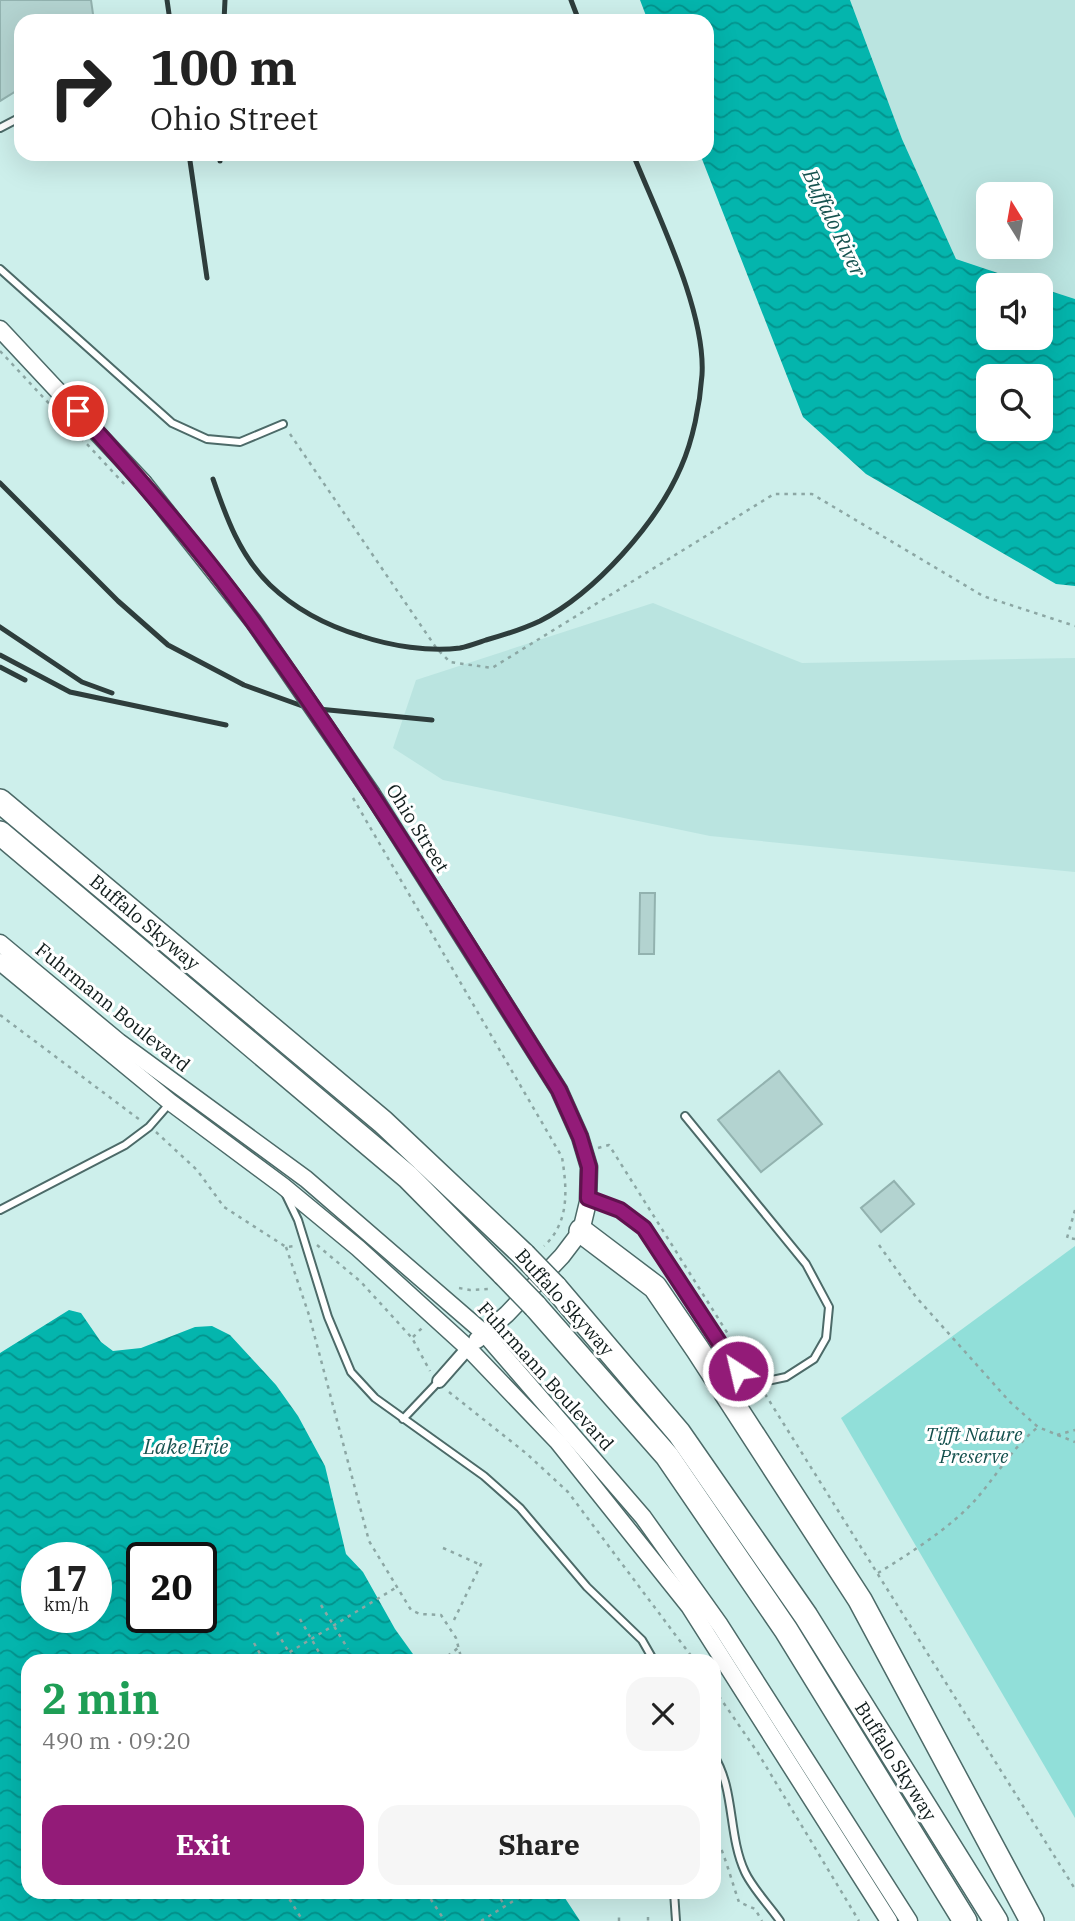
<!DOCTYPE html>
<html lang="en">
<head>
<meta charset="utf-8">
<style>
  body { margin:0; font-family:"IBM Plex Serif",serif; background:#f6f6f6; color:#222; height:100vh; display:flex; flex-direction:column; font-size:26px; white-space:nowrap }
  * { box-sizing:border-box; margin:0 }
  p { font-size:23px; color:#767676 }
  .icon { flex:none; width:38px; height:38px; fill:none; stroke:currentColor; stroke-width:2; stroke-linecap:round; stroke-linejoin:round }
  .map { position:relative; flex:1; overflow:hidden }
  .details { position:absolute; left:21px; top:1654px; width:700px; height:245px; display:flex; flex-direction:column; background:#fff; border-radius:21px; box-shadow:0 7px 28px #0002 }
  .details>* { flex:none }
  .top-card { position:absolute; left:14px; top:14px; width:700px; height:147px; border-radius:21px; box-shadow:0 7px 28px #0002; background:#fff; color:#222; overflow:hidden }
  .needle { width:46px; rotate:349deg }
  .fabs { position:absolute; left:976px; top:182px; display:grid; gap:14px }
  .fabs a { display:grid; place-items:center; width:77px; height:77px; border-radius:14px; background:#fff; box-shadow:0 7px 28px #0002; font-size:35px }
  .speed { position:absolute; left:21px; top:1542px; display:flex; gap:14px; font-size:35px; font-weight:700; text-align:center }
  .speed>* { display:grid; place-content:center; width:91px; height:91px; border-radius:50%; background:#fff; box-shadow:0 7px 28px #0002; line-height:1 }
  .speed small { font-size:18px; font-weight:400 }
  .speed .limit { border:4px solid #111; border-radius:10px; background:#fff; color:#111 }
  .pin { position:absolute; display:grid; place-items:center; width:60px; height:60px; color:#fff; margin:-30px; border:4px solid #fff; border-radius:50%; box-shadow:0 2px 7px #0007 }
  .me { position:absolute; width:77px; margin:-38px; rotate:325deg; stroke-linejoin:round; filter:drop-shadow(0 0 5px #0008) }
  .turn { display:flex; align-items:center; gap:24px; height:147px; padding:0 21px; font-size:32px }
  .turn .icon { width:91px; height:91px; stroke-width:2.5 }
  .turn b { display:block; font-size:49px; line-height:60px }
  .round { display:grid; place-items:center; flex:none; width:74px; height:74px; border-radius:21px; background:#f6f6f6 }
  .summary { display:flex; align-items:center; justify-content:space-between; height:119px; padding:0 21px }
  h1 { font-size:42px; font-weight:700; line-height:52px; color:#1e9e55 }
  .cta { display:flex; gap:14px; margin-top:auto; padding:14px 21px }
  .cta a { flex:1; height:80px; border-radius:21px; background:#931b78; color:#fff; font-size:28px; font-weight:700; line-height:80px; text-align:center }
  .cta a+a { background:#f6f6f6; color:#222 }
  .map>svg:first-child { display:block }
</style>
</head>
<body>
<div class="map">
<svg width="1075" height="1921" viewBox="0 0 1075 1921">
  <defs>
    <pattern id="water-waves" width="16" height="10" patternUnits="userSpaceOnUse" patternTransform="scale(1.75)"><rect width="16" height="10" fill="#04b5ad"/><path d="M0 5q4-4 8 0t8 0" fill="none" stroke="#04928c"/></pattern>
  </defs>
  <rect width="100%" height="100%" fill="#cdefeb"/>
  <!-- built -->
  <g fill="#bae4e0" fill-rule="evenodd">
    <path d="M850,0H1075V299L1041,288V285H1034L956,259L902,139ZM989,194H1041V247H989Z"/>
    <path d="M653,603L802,663L1075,658V872L710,836L443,780L393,748L416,680Z"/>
  </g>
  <!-- green -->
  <path fill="#91dfd9" d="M1075,1246V1818L841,1418Z"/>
  <!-- water -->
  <g fill="url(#water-waves)" fill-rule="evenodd">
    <path d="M640,0H850L902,139L956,259L1034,285H989V338H1041V288L1075,299V586L1056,584L866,474L803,417L700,154H707V21H648ZM989,376H1041V429H989Z"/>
    <path d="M69,1310L81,1313L101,1342L113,1351L141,1348L195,1327L212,1326L230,1335L276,1385L298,1416L325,1466L346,1554L363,1572L395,1629L418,1661H28V1892H561L580,1921H0V1353ZM37,1558H96V1617H37ZM142,1558H201V1617H142Z"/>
  </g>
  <!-- building -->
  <g fill="#b3d3d0" stroke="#92b2af" stroke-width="2">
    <path d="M0,0H91L94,21H21V88L0,101Z"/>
    <path d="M640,893H655L654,954H639Z"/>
    <path d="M779,1071L822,1124L761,1172L718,1120Z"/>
    <path d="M894,1181L914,1204L881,1232L861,1208Z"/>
  </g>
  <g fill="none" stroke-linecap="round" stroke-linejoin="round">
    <!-- service casing -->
    <g stroke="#4c6a68" stroke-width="10">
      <g id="service">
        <path d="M0,128L21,117"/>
        <path d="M0,269L172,423L207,439L240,442L283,424"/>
        <path d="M286,1195L298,1220L328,1317L351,1372L375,1398L484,1476L520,1508L587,1587L642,1640L654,1661"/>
        <path d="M590,1199L620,1210L644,1228L729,1360L748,1382L758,1383L786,1377L814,1359L826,1338L829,1307L806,1264L685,1116"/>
        <path d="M0,1210L125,1145L149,1127L169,1104"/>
        <path d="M403,1419L439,1381"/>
        <path d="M714,1756C735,1789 728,1836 745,1872C753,1889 769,1905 780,1921"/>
        <path d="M674,1892L676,1921"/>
      </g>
    </g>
    <!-- minor casing -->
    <g stroke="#4c6a68" stroke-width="16">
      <path id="minor" d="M439,1381L468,1348"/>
    </g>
    <!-- tertiary casing -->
    <g stroke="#4c6a68" stroke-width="19">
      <g id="tertiary">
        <path d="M0,329L143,482"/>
        <path d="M372,794L559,1090L580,1137L589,1167L588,1202L581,1231L562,1256L507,1314L477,1340"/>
        <path d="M0,943L119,1042L306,1179L484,1333L643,1517L720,1625L909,1921"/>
        <path d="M0,962L170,1102L283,1186L358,1248L468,1348L558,1442L689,1606L889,1921"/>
      </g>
    </g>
    <!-- motorway casing -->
    <g stroke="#4c6a68" stroke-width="26">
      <g id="motorway">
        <path d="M0,801L383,1122L524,1255"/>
        <path d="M0,833L408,1177L504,1274"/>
        <path d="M581,1231L655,1287L698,1350L860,1600L1032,1921"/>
        <path d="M555,1287L679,1433L806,1616L996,1921"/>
        <path d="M535,1306L667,1456L786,1630L965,1921"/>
      </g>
    </g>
    <!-- path -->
    <g stroke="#8ca7a4" stroke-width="2.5" stroke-dasharray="3.5 5" stroke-linecap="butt">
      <path d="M290,434L437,649L450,662L492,668L774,494H812L983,596L1075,626"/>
      <path d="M353,798L562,1157C567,1189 570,1222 544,1246"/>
      <path d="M0,1015L140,1120"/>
      <path d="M156,1132L197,1170L224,1207L286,1247L296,1246"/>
      <path d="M598,1148L609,1145L728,1334"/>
      <path d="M1075,1210L1067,1238L1075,1239"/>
      <path d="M317,1245L361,1282L412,1338L430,1371"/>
      <path d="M879,1245L916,1297L1010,1402L1038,1427L1075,1442"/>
      <path d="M286,1247L309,1315L369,1541L411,1610L420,1614L441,1615L456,1638L462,1661"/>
      <path d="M459,1288L470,1290L490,1289"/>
      <path d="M413,1337L423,1327"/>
      <path d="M449,1392L527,1454L568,1492L695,1661"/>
      <path d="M765,1394L1075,1889"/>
      <path d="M1057,1435L1075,1430"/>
      <path d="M443,1548L481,1565"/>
      <path d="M878,1573C909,1554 953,1526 977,1498C997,1475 1013,1447 1037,1428"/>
      <path d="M321,1605L348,1649"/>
      <path d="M300,1619L324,1661"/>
      <path d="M454,1620L483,1560"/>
      <path d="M277,1632L294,1661"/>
      <path d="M254,1643L264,1661"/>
      <path d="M233,1658L235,1661"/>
      <path d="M275,1661L397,1587"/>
      <path d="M441,1661L458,1648"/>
      <path d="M714,1689L758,1753L859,1921"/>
      <path d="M714,1835C721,1841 734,1889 739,1902L755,1909L762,1921"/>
      <path d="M285,1892L303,1921"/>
      <path d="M426,1892L445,1921"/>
      <path d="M496,1892L505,1906"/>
      <path d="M648,1917V1921"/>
      <path d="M481,1921L528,1892"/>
      <path d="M619,1921V1917"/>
    </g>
    <!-- service -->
    <use href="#service" stroke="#fff" stroke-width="6"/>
    <!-- minor -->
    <use href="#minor" stroke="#fff" stroke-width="12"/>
    <!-- tertiary -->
    <use href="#tertiary" stroke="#fff" stroke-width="16"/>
    <!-- motorway -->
    <use href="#motorway" stroke="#fff" stroke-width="23"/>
    <!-- rail -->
    <g stroke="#2e3d3c" stroke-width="5">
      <path d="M167,0L170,21"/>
      <path d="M571,0L579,21"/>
      <path d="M224,21L225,0"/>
      <path d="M189,154L207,278"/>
      <path d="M220,161V154"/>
      <path d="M213,479C226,517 240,556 270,585C295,609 328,626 361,636C391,646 429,652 460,648C469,646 477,643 486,640C504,635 523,629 540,621C595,593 657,523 681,467C693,440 700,404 702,375C706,311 657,214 633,154"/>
      <path d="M0,483L118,601L168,645L244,685L308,708L432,720"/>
      <path d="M0,627L82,682L112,693"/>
      <path d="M0,655L70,692L226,725"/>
      <path d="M0,667L25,680"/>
    </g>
    <!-- tertiary-bridge casing -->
    <g stroke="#4c6a68" stroke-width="19" stroke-linecap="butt">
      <path id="tertiary-bridge" d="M143,482L253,621L372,794"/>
    </g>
    <!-- motorway-bridge casing -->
    <g stroke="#4c6a68" stroke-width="26" stroke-linecap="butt">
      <g id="motorway-bridge">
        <path d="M524,1255L555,1287"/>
        <path d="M504,1274L535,1306"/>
      </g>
    </g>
    <!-- path-bridge -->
    <path stroke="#8ca7a4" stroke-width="2.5" stroke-dasharray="3.5 5" stroke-linecap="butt" d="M0,351L127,487"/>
    <!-- tertiary-bridge -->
    <use href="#tertiary-bridge" stroke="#fff" stroke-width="16"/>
    <!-- motorway-bridge -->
    <use href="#motorway-bridge" stroke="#fff" stroke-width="23"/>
  </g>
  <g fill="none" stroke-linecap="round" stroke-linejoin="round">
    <!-- route casing -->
    <g stroke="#60124e" stroke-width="18">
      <path id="route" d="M78,411C140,479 201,549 254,623C363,774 460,933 559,1090L580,1137L589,1167L588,1198L620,1210L644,1228L738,1371"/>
    </g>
    <!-- route -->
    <use href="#route" stroke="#931b78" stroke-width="12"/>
  </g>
  <g text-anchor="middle" stroke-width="6" stroke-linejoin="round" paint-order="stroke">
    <!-- street labels -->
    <g font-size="19" fill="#101c1b" stroke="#fff">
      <text transform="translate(418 828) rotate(58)" y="7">Ohio Street</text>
      <text transform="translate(145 922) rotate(40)" y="7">Buffalo Skyway</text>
      <text transform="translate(113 1007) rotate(39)" y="7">Fuhrmann Boulevard</text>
      <text transform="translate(565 1302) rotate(48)" y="7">Buffalo Skyway</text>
      <text transform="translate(546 1376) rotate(48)" y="7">Fuhrmann Boulevard</text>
      <text transform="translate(896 1761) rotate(58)" y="7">Buffalo Skyway</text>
    </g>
    <!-- park labels -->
    <g font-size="19" font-style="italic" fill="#124f4c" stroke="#fff">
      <text x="974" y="1441">Tifft Nature<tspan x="974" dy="22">Preserve</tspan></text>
    </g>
    <!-- water labels -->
    <g font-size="21" font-style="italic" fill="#175350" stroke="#fff">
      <text transform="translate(834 223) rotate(64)" y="7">Buffalo River</text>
      <text x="186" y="1454">Lake Erie</text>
    </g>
  </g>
</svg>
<div class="fabs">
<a><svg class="needle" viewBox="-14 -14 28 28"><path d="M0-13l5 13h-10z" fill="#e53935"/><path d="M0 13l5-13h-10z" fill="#767676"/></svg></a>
<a><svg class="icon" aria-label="sound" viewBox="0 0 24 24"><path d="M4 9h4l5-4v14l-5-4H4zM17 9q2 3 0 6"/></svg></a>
<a><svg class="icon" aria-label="search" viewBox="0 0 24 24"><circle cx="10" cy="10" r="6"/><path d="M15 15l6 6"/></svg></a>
</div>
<div class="speed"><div>17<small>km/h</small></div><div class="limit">20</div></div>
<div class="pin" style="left:78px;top:411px;background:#d93025"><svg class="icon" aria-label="arrive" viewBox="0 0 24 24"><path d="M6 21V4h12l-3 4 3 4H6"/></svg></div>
<svg class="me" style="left:738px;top:1371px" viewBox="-20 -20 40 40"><circle r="17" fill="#931b78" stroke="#fff" stroke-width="3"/><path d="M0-11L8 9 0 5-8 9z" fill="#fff"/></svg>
<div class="top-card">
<div class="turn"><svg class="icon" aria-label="right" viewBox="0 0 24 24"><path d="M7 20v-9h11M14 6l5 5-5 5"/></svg><div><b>100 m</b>Ohio Street</div></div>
</div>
<section class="details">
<div class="summary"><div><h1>2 min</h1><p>490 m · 09:20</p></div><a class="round"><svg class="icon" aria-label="close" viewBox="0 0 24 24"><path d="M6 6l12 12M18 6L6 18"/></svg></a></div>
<div class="cta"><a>Exit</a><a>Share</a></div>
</section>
</div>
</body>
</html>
